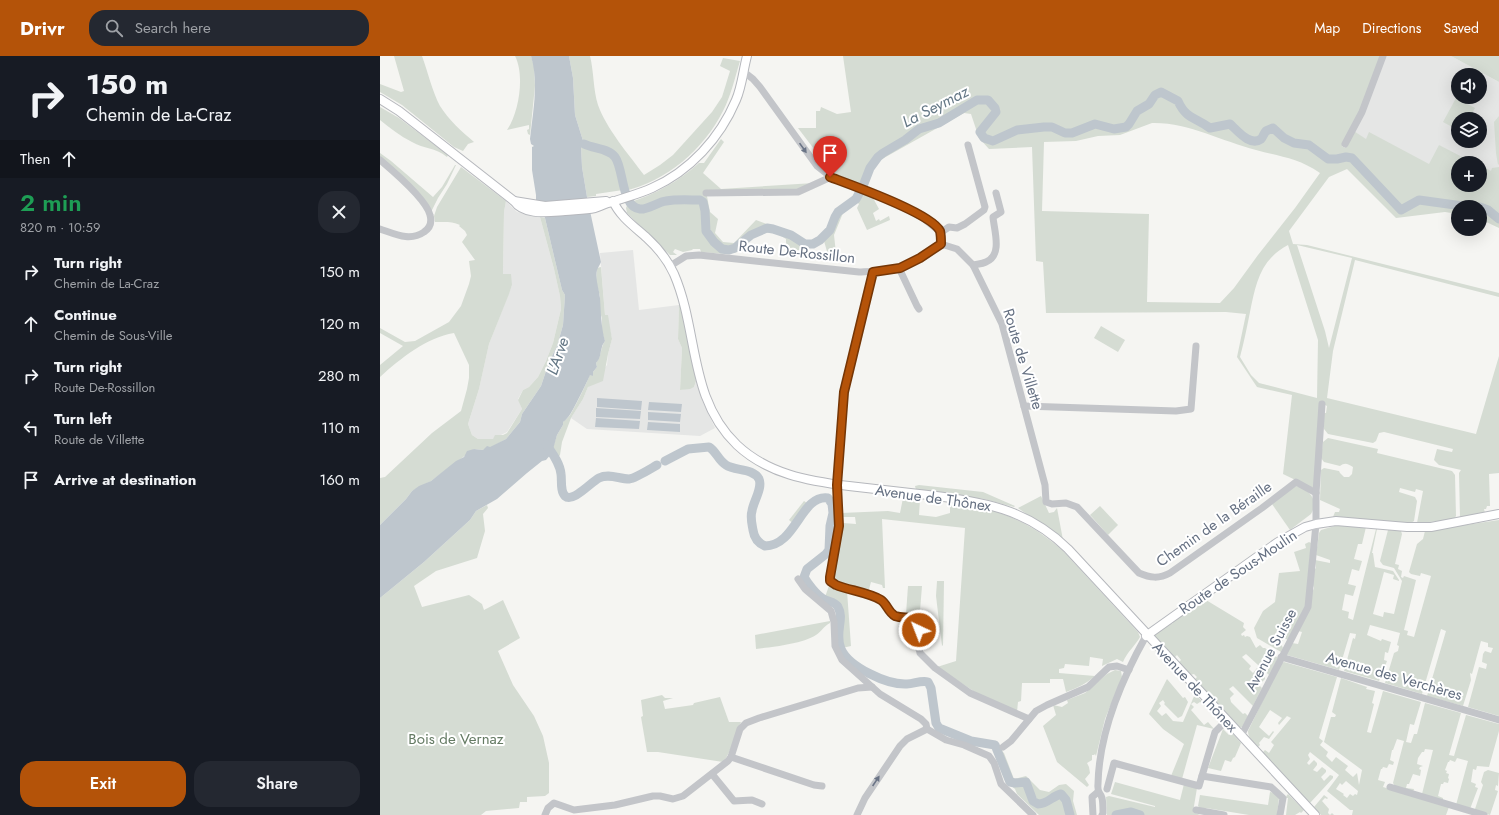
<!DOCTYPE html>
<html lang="en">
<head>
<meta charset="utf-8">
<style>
  body { margin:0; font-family:Jost,sans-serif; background:#242831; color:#f1f3f6; height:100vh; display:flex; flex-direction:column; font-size:15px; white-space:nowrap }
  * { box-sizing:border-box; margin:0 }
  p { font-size:13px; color:#9ea1a6 }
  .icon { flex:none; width:22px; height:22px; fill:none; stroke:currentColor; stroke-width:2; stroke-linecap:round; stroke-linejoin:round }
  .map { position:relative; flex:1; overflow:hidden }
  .details { display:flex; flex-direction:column; background:#171b24; width:380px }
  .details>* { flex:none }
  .hud { background:#171b24; color:#f1f3f6; overflow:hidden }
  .fabs { position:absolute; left:1071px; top:12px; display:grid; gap:8px }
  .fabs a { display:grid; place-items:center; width:36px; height:36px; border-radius:50%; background:#171b24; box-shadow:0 4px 16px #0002; font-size:20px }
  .pin { position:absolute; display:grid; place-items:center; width:34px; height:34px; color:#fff; margin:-41px -17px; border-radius:50% 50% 50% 0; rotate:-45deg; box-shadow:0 0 4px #0007 }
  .pin .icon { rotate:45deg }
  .me { position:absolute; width:44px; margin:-22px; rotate:317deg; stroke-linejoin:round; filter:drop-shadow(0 0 3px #0008) }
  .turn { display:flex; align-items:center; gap:14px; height:84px; padding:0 20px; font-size:18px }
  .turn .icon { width:52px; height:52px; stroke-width:2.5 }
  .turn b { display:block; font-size:28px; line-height:34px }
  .then { display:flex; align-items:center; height:38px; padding:0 20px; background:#0003; gap:8px; font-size:15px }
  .round { display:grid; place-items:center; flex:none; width:42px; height:42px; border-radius:16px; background:#242831 }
  .summary { display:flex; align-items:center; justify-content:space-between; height:68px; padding:0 20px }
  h1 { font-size:24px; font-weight:600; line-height:30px; color:#1e9e55 }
  .cta { display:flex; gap:8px; margin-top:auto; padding:8px 20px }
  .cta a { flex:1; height:46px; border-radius:16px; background:#b45309; color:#fff; font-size:16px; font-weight:600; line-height:46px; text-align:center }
  .cta a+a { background:#242831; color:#f1f3f6 }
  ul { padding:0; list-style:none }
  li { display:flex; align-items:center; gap:12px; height:52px; padding:0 20px }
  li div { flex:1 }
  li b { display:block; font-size:15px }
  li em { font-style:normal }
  header { display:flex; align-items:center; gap:24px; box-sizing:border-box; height:56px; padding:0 20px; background:#b45309; color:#fff }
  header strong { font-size:19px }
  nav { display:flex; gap:22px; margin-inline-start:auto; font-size:14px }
  .search { width:280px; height:36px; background:#242831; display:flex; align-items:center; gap:10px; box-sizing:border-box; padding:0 14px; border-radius:16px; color:#9ea1a6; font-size:15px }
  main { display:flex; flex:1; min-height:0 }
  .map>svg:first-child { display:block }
</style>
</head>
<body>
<header>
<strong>Drivr</strong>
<div class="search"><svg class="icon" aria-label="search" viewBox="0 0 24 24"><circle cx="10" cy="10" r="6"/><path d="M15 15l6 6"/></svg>Search here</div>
<nav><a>Map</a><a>Directions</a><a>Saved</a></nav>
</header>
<main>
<section class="details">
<div class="hud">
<div class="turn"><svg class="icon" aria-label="right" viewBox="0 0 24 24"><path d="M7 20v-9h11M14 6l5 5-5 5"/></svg><div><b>150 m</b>Chemin de La-Craz</div></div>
<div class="then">Then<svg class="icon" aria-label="ahead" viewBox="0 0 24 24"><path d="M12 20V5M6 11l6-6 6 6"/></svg></div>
</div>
<div class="summary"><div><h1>2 min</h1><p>820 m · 10:59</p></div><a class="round"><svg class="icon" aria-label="close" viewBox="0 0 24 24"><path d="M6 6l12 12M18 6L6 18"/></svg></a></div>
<ul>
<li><svg class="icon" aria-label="right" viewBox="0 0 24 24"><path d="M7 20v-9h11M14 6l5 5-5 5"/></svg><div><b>Turn right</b><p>Chemin de La-Craz</p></div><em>150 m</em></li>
<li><svg class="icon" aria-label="ahead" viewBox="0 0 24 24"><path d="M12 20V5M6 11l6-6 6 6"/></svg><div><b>Continue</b><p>Chemin de Sous-Ville</p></div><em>120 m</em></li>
<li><svg class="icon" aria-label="right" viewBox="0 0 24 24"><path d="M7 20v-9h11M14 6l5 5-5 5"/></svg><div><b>Turn right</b><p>Route De-Rossillon</p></div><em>280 m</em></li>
<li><svg class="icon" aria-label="left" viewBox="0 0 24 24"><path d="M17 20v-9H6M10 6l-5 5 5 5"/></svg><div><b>Turn left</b><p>Route de Villette</p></div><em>110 m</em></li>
<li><svg class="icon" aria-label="arrive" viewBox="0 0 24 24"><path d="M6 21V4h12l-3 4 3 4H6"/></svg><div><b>Arrive at destination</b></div><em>160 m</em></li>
</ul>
<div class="cta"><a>Exit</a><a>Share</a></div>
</section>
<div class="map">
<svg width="1119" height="759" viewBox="0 0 1119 759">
  <rect width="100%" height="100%" fill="#f5f5f2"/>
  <!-- built -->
  <g fill="#e5e6e5" fill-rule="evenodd">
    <path d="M1005,0H1071L1119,26V128L1100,124V107H1078L1057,135L974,75ZM1078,19H1100V41H1078ZM1078,63H1100V85H1078Z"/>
    <path d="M126,145L137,156L160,161L174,213L180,240L181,253L173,287L166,305L158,321L149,331L143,334L138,343L142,353L127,376L113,383H98L92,379L88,368L99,333L109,288L132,229L123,218L124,156Z"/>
    <path d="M253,194L259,254L299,249L298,283L302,292L300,334L314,331L316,325L323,346L335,372L320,380L207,373L191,362L203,343L208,331L227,309L228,298L232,283L227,259H225L220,197Z"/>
  </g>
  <!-- green -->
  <g fill="#d5dcd3" fill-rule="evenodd">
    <path d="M14,0H42C48,16 52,35 60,50C68,63 82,76 94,86L88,88L83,95L74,91L22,49L0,36V28L21,36L24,35Z"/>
    <path d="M135,0H151L154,10L155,30L150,79L148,78L147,74L149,73V69L127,74C139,57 145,19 135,0Z"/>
    <path d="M189,0H210C214,16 213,33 218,49C226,72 249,99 264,119L280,109L293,99L332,56L342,41L350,15L340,10L343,2L360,5C355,21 351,40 343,55C324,93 286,126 244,135L243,134L216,138V140L207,141L202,111L201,90L204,88L195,59L193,22Z"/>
    <path d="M463,0H1000L978,60L962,90L965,92L974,75L986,83L989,76L1049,108L1059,89L1092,106L1078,107V129H1100V120L1102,121L1106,112L1111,115L1112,112L1119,111V172L1100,163V151H1078V158L1065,156L1016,162L967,113L949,121L909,175L913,188L927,189L1119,237V241L975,204L953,295L947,342L1096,378L1119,300V417L1109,418L1110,450H1107L1106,453H1104L1105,457L1080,462L1079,417L1081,414L1059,409L1054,404L1057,393L1072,396L1073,393L1004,376L999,377L996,385L993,387L948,378L944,373V357H946L947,350L941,347L934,431L932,432L903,418L912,339L877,331L857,301L866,258L846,256L666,257L663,206L656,205L652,91L609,93L599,82L591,58L584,57L495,107L493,106L485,121L482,130L452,116L435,99L437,97L418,72H436V55H440L441,51L457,58L471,56ZM772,67C808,66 841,85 876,94C901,101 918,102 940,117L915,152L878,199L854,232L840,247L767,246L769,158L662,155L664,86L696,85L718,80L740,79ZM908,189L938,284L937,342L879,327L871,319L860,301C864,286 867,271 870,256C876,227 880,204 908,189ZM917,189L972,202L949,292L945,275Z"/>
    <path d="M1071,0H1119V26Z"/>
    <path d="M1076,42L1095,52L1089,63H1078V74L1063,66Z"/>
    <path d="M0,51L19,62L68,99L67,101C55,91 44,93 32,86C20,80 10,72 0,64Z"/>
    <path d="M1119,55V108L1118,109L1116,97L1114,66L1119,60Z"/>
    <path d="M341,83L344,86L323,117L341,133L434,127L418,133L326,135L330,156L338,163L335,177L343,186L354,187L376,164L403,174L420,188L442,180L458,154L463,157L454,179L457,206H450L444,185L421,194H406V183C386,168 370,183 355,197L346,196L345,198L321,196L320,193H313L312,194L303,196L295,193L293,196L297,199H290L247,157L246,152L248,147C275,138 298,126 319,107H324Z"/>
    <path d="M0,97L11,105L53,141L62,131L75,109H76L67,128L58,142L51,156L0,101Z"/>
    <path d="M81,111L126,145L124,156L123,218H131L132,229L129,238L109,288L99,333L88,368L92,379L98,383H113L115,379H123L127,377L142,353L138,344L143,334L149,331L158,321L166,305L173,287L181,253L180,240L174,213L160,161L165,162L182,234L185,239L183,269L177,290L169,306L161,330L142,358L140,366L126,383L110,392L103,394L94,393L51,425L32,435L26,443L0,469V422L5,421L52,377L81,355L87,333L89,322V309L74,277C46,282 21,302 0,321V309L23,290L0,277V272L25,286L35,285L69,266L81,250L89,228L91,220L89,205L95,204L82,186L87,179L85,175L79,170L80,169C72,165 64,166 55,166L54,160L57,151Z"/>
    <path d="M482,137L493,142L499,153L493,157L496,165L499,163L500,165L509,160L510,164L487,174L477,152L479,148L476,145Z"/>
    <path d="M221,211L225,259H228L232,283L228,298L223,325L208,331L203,343L191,362L182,386L180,399L177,403L172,397V394L177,379L183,369V366C185,364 188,362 190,359C193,355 209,323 210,318L213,320V316L217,311L216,307C222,300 220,292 225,285L222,276V262L220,256V240L216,226L217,212Z"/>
    <path d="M301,248L316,325L314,331L310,333L300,334L302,292L298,283L299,249Z"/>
    <path d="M721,270L745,284L738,296L714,282Z"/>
    <path d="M948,382L998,393L997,397L1072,415L1075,419L1076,460L1073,464L1037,467L1043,435L1036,433L1035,436L1020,432L1019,436L1035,441L1037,445L1034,465L1029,468L1010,467L953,461L955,456H959L960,453L940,444L941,414L944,412L959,415L960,417L964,421H969L972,418L973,411C968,408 965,406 960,410L944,406L941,402L943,386Z"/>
    <path d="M539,429L603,436L635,450L634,451L604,443L536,434L535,430Z"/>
    <path d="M916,430C930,433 939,445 931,458L910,474L892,448L911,432Z"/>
    <path d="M661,440L669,457L674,456L677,452L683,484L638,452Z"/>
    <path d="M523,442L540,444L539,459L556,461L570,457V446C617,453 647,463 683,495L758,576L760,581C755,590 747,596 743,606L737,603L722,610L723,603L710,601L709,610L685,608L684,612L679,613V617L715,620C706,628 697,632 686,636L683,623H670V627H642L641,645L638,646L637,656L598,638L557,611L576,605L585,472L502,463L505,532H503L502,529L491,526L488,537L454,526C450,516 460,479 463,467L476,468L475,461H462L461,457L508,455L520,457Z"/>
    <path d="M424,445L430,449L415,469L409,464Z"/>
    <path d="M107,449L108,452L103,458L105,475L97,502L56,515L34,530L42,551L89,539L102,548L104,554L123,544L140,582L118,595L133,629L154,660L163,680L169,707V737L165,740L147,741V746H140L139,752L106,755L101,759H0V542L44,506L90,464L96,455Z"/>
    <path d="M720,450L738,469L728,479L710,459Z"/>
    <path d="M1119,464V660L1088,651L1099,611L1106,613L1107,608L1102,606L1103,598L1105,595L1111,597L1113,592L1108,591V587L1101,585L1092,618L1090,617L1091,624L1083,650L1047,640L1066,575L1061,573L1042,638L1005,627L1014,597L1018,595L1019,590L1017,589L1020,577L990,569L987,579L1001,585L1002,583L1011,586L1008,597L1005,596L1004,604L1007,605L999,625L964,615L973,582L975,583L976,578L970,577L959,614L907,599V597L912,587L918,588L922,576L918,575L934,532L933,529L934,514L936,512L935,504L950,507V504L936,499L939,477L941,474L958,469L986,471L982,488H978L974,503L982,505L979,515L972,513L968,528L976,530L973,540L965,538L962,554L969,556L968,562L973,564L996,473H997L992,497H993L995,511L1013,515L1019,524V525L1013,523L1014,519L1004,516L993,558L1003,561L1004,556L1014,558L1022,525L1014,512L1003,509L1000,505L1008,474L1021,475L1022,478L1015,508L1019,509L1018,513L1022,515L1021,521L1023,522L1024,520L1036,524L1024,574L1028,575L1027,579L1034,581L1051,520L1041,517L1040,520L1031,518L1029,516L1037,488L1043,483L1045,475Z"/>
    <path d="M929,486L931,487L926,549L908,584L904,582L901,588L903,592L901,596L877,582L874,572L883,555L895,546L899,517L920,515L914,496L926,492L925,488Z"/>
    <path d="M557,525H564L563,589L562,590L556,540Z"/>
    <path d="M450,527L467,535L471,590L462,592C461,588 459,583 459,579C461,563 470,544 445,541Z"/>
    <path d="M528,530H542L540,555L537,561L526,558Z"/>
    <path d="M826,544L864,567L863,571L866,574L861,578L862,580L864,579L865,581L867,580L870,581L876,592L880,589L883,592H885L898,602L889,619L866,598L862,601L871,610L869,613L873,617L877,612L885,620V623L879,629L882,632L873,650L853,630L849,633L854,638L850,642L851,646L863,658L865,657L868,660L862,671H859L814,624L817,621L814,618L810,619L798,607L801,604L797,599L794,602L775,581V578L790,567L792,568L794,564L805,556L807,557L811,554V553L821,545L824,547Z"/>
    <path d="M450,565V567C444,570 441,576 436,579C422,588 392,591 376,593L375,579Z"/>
    <path d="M904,606L957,621L939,682L943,685L940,689L948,696L946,700L952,706L956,701L968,710L965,714L973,721L977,717L979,729L982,714L944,686L951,661H955L956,659L952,656L961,622L987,631L986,633L995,635L992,647L994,648L987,676L991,677L1003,635L1041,646L1034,669L1030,668L1026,686L1031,687L1034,678H1037L1045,647L1081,657L1069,699L1074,700L1086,659L1119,668V675L1109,711L1097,710L1096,714L1093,713L1091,726L1096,728L1095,731L1098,732L1090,753L1076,749L1088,705L1077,702L1075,706L1070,704L1069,706H1068L1065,714L1067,715L1066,717L1069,718L1068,722L1069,723L1068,727L1064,726L1063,728H1061L1058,740L1063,742V744L1042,738L1053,694L1045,693L1044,696H1042L1038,702L1037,708L1043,710L1040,711L1039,713L1041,714L1040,720L1033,718L1029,728H1027L1026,732L1034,733L1033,736L1015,730L1013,727L1024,685L1017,683L1013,694H1012L1010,704L1014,706L1013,709L1009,708L1007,712L1003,711L1002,713H1001L998,724L1005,726L1003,731L1069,751L1066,759H972L973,754H970L947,735L959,719L930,696L928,699L930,703L927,707L929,709L934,704L937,707V709L933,714L937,716L942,711L946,714V716L941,721L944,725L950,719L953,720V722L930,747L882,697L885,694L889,697L894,689L891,686L911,662L907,660L899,669L898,667L902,662L890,654L879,671L889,680L893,675L894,676L889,683L884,681L879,687L880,689L878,691C873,686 868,682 868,675L901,607ZM966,725L978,735L977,739L975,738L973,740L970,738L967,742L963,739L964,738L956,733L960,727L962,729Z"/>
    <path d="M735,614L741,615L742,621L725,663L716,700L715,698L714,699H712V704L707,707L709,711L710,717L705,723L709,729L707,731L677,706L663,670L676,659L673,649L682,651L688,647L687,644L705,637L727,618Z"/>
    <path d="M787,623L803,642L805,641L808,646L802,660L798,662L784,648L785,647L783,644L779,647L781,650L777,655L782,660L786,657L793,665L803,666L815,638L836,660L835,661L820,646L817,648L814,646L811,648L814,651L811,654L824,669L828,666L834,673L817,669L802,723L791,720L804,688L783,673L769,658Z"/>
    <path d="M282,639L285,642H293L283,645L285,653L313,649L314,647L340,641L349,666H361C354,678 352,696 343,706L278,696H267L261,661L263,660L261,644Z"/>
    <path d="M843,673L849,679L852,677L861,687L855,701L853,702L851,706L845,704L841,715L828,712Z"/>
    <path d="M621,694L624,697L634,723L646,720L660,734L669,736L679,729L686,728L694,735L693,745L697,759H693L686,741L682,735C675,735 667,743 660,746C652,740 654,728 646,722L632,724Z"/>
    <path d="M1108,714L1119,717L1118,730L1116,729L1115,734L1118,735L1110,759L1097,755L1095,753L1103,729L1101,726L1104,716Z"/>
    <path d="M735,726L800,744L804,728L817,732L813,756L820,759H727L726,741L729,740L775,751V750L731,738Z"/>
    <path d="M644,728C646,733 647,738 650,743C662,759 671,739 682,741L689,759H659L637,738L635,733L630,729Z"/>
    <path d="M890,736L894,737L899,742L897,759H869L826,752L824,753L820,752L818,750L820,739L888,749Z"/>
    <path d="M908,738L924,754L921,757L920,756L915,759H906L908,742H905Z"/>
    <path d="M944,739L948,742L947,743L945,742L942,745L949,753L948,757L950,759L952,757L954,759H941L934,751Z"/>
  </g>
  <!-- water -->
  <g fill="#bec6cd">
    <path d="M151,0H189L193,22L195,59L204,88L201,90L202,111L207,141L221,206C220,209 218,211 217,214C215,224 219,232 220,242C221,256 221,271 225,285C224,287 222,289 222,291C220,297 221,302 216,307L217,311L213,316V320L210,319C209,322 192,357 189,360C187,362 185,365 183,366V369L177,379L172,397L166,404L162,405L147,417L117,443L96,455L90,464L44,506L0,542V469L26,443L32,435L39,430L51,425L76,405L84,401L87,395L94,393L103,394L107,390L110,391L126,383L140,366L142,358L161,330L169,306L177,290L183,269L185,239L182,234L165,162L156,144V139L152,114V91L154,90L151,88L150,83C153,55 159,27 151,0Z"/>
    <path d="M217,342L262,345L261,354L217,351Z"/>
    <path d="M269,346L302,348L301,356L268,354Z"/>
    <path d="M216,352L261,355L260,363L216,361Z"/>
    <path d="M268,356L301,358L300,366L268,364Z"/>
    <path d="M216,362L260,365L259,373L215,371Z"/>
    <path d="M268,366L300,368V376L267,374Z"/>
  </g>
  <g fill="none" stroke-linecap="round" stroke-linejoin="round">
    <!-- river -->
    <g stroke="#bec6cd" stroke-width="9">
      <path d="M204,88C214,93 228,92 235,101C244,113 241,151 260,153C267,154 278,146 286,145C297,143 309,144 320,144L323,146L325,155L326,175L334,186L342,193L349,194L355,192L371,179L387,172L393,173L411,179L425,188H433L440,184L450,174L455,161L458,156L476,143L483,130L490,112L498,101L503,97L525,84L539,73L559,67L597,44H608L615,52L616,56L600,76L604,82L613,85L637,74L664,71H672L685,77H692L715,68L734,73L746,71L749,68L757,55L769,48L775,39L781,36L798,45C806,63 815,61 830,72L850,68C857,74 870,91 881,83C883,81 884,77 886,75L893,72L904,82L914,87L929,89L948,103H957L966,101L972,102L1021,154L1039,144L1090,151"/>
      <path d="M1100,151L1108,154L1119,163"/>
      <path d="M166,388C172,397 180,407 181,418C182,424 180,435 185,440C193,447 211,426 219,422C229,417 239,423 249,423C256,422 270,413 277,409"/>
      <path d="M285,405L308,393L329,391C336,395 338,404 346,409C355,415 373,412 379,423C383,432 373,446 372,455C370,461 372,468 373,474C374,481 378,487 385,490C416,490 421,438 448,442L452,448L453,457L450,470L449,494L446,498L427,513L424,521C428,528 436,538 442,542C447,546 455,545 458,551C465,563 454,577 461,593C469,611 507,629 527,628C534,628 541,624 548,626L551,632L556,667L559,672L591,685L615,689L630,726L635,727L646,726L653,745L658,748C668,748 672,740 681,738L686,744L690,759"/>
      <path d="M736,759L751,756L760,759"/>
    </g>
    <!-- major casing -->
    <g stroke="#b6b8bd" stroke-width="10">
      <g id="major">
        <path d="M0,43L19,55L134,145C144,160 169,156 185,155C195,154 205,154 215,152C221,150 226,147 232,146C246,141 259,138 272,132C310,115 340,82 356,44C362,30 363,15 367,0"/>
        <path d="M134,145L165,150L226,145"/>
        <path d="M233,145C240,161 255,171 267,182C278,192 288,205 294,218C319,276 308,342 357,389C388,418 428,425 469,430C495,433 522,436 548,439C603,446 646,452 688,493L935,759"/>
        <path d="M766,580L898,486L925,471L936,468L956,465L1027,471H1051L1119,458"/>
      </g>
    </g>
    <!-- minor -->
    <g stroke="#c3c5c9" stroke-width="7">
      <path d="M364,16L373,23L380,31L437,110L451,121L513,146L528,153L543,162L558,174L560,177L561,188"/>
      <path d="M965,88L982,56L1003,0"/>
      <path d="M0,104C13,115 46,143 50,159C52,166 50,172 44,176C30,186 15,178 0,173"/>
      <path d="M326,137L418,136L451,121"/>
      <path d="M560,177L569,171L577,172L585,168L604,154L605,151L588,89"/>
      <path d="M561,188L577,193L593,209L622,268L665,429L666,446L672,448L686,447L697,451L759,517C770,522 779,523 790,517L882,452L916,426L936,437"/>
      <path d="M593,209C597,208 602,208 606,206C623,199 614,174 613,161L621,156L616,137"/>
      <path d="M290,210L306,200L319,199L479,216C491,215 505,216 517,213C533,209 548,197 561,188"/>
      <path d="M519,212L537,250L539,253"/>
      <path d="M493,216L464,336L457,429L459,470L452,505L450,525L456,529L501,544L509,554L514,559L534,563L538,569V587L540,597L555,612L590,637L649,663"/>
      <path d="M644,350L796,355L811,353L816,290"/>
      <path d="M418,523L425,533L451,555L454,566L455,590L462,604L500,638L541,663L546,668L547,673"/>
      <path d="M901,601L1119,664"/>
      <path d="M547,673L566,684L584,689L609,700L614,707L621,728L653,759"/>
      <path d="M861,680L928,551L936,468V437L942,348"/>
      <path d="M623,691L631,685L656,655L667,649L708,631L729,611L737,610L749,614"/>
      <path d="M351,701L434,729L442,730"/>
      <path d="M332,718L354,745L372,744L382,748"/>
      <path d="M822,720L891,731L903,742L900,759"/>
      <path d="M1010,731L1104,759"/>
      <path d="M727,733L734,707L819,730L835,676L846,665"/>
      <path d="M816,754L844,759"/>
      <path d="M165,759L168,752L174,747L194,754L235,749L273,740H280L293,743L303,740L348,705L351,701L360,673L366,667L379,662L478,632L492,631"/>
      <path d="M477,759L485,742L520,690L527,683L547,673"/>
      <path d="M713,759L712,741L718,736"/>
      <path d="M722,759L723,757C723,752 723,746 722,742C720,735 717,738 718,728C719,678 742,623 766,580"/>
    </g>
    <!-- major -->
    <use href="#major" stroke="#fff" stroke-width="8"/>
  </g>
  <!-- one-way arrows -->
  <defs><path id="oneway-solid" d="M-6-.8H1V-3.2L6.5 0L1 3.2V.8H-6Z"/></defs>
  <g fill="#6a7486">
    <use href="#oneway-solid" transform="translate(423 92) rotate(55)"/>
    <use href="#oneway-solid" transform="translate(496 725) rotate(-56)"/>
  </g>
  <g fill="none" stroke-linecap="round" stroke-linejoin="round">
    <!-- route casing -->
    <g stroke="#753606" stroke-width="10">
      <path id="route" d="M450,121C471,129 551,157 560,175C561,179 561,184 561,188L540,202L520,212L493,216L464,336L457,429L459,470L450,521V525L456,529C468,534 490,537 501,544C507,548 508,556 515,560C526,564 537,557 539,574"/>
    </g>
    <!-- route -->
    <use href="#route" stroke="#b45309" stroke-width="7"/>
  </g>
  <g text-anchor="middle" stroke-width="4" stroke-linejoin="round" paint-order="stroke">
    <!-- street labels -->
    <g font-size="15" fill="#657082" stroke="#fff">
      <text transform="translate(417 196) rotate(6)" y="5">Route De-Rossillon</text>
      <text transform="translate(643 303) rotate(73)" y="5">Route de Villette</text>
      <text transform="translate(553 442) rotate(8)" y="5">Avenue de Thônex</text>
      <text transform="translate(834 468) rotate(-35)" y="5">Chemin de la Béraille</text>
      <text transform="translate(858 516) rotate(-34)" y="5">Route de Sous-Moulin</text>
      <text transform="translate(891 594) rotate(-62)" y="5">Avenue Suisse</text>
      <text transform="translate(1014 620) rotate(16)" y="5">Avenue des Verchères</text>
      <text transform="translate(815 631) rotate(47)" y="5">Avenue de Thônex</text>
    </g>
    <!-- park labels -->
    <g font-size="15" fill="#647a63" stroke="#fff">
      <text x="76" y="688">Bois de Vernaz</text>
    </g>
    <!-- water labels -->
    <g font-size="16" font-style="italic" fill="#657886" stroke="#fff">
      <text transform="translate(555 50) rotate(-27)" y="6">La Seymaz</text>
      <text transform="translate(177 300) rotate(-71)" y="6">L'Arve</text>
    </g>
  </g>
</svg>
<div class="fabs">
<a><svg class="icon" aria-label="sound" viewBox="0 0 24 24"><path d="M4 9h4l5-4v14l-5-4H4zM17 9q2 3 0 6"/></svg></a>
<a><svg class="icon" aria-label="layers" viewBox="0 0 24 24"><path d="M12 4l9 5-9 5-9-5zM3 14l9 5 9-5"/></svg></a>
<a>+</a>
<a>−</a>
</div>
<div class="pin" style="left:450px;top:121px;background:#d93025"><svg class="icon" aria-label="arrive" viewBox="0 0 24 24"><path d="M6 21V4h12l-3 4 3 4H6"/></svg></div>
<svg class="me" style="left:539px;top:574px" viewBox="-20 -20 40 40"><circle r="17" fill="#b45309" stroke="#fff" stroke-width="3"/><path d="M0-11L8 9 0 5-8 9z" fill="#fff"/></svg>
</div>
</main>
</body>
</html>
